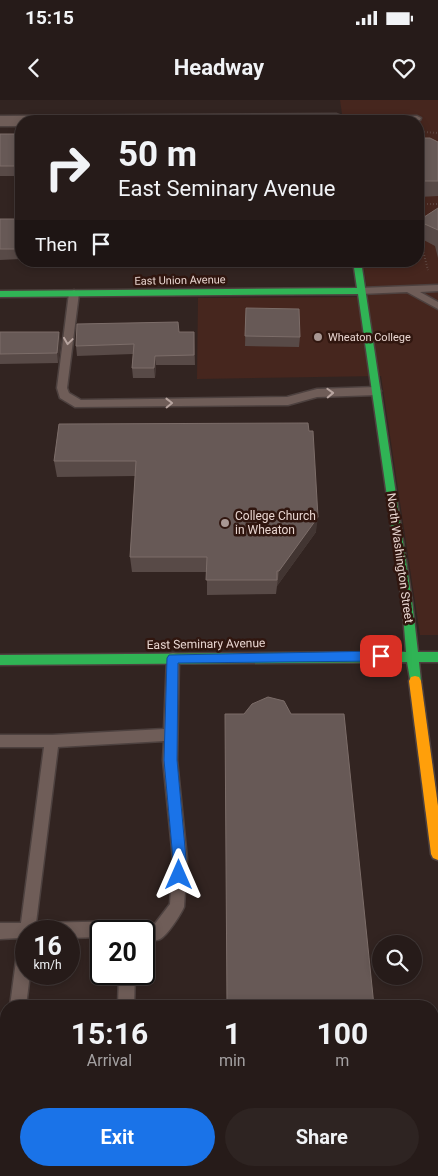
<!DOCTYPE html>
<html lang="en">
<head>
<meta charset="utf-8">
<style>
  body { margin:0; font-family:Roboto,sans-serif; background:#2e2422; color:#f1f3f6; height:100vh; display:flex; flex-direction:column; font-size:19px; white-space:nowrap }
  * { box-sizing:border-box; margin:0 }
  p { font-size:16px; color:#a4a1a2 }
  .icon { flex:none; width:28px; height:28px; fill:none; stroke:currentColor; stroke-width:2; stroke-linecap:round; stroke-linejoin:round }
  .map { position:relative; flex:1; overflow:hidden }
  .drawer { position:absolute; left:0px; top:900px; width:439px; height:176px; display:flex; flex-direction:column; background:#261b19; border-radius:20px 20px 0 0; box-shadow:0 2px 8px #0003,0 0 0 1px #423938 }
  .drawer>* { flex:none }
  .guide { position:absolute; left:15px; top:15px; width:409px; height:152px; border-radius:20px; box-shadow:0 2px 8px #0003,0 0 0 1px #423938; background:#261b19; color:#f1f3f6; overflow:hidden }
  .fabs { position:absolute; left:372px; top:835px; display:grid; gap:10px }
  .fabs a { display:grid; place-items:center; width:50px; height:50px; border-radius:50%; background:#261b19; box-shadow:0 2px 8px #0003,0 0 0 1px #423938; font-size:25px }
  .speed { position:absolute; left:15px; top:820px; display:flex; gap:10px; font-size:25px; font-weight:700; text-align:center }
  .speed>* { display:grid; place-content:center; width:65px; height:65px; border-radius:50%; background:#261b19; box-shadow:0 2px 8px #0003,0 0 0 1px #423938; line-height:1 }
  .speed small { font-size:12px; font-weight:400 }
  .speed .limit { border:2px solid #111; border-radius:8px; background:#fff; color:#111 }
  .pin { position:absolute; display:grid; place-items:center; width:42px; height:42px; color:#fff; margin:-21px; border-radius:10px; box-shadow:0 2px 8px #0006 }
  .me { position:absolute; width:55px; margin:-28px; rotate:0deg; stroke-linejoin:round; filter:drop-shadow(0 0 4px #0008) }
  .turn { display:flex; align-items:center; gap:18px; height:105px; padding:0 20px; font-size:22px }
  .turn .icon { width:65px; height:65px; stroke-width:2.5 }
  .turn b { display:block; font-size:35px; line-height:42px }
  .then { display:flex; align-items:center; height:48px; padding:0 20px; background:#0003; gap:10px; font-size:19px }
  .eta { display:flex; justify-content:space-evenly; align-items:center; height:85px; text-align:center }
  .eta b { font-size:30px; font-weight:700; line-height:35px }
  .primary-button { display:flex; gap:10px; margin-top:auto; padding:10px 20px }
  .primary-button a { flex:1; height:58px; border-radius:30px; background:#1a73e8; color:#fff; font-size:20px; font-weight:700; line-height:58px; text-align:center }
  .primary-button a+a { background:#2e2422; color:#f1f3f6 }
  .status { display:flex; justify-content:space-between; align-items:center; height:35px; padding:0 25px; background:#261b19; direction:ltr }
  .status svg { height:14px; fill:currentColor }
  header { display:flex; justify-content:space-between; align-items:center; height:65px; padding:0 20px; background:#261b19; font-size:22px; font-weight:700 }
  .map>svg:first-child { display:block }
</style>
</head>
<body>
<div class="status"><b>15:15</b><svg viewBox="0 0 49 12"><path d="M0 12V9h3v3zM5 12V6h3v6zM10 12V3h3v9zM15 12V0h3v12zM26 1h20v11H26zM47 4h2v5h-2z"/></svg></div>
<header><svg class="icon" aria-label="back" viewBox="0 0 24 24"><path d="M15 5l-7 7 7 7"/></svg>Headway<svg class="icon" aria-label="heart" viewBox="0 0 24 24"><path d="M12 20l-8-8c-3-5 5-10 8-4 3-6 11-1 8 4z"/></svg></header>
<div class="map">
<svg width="438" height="1076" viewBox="0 0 438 1076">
  <rect width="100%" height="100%" fill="#322421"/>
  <!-- built -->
  <path fill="#46261e" d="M340,0H438V535H420L381,276L197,279L198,198L368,197L363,161H418V21H343Z"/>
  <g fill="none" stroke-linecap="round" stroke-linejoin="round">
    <!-- lane casing -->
    <g stroke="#4d413f" stroke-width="3">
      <g id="lane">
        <path d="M417,16L421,18L420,20L336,21L332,19L336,17Z"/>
        <path d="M438,185V191L420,192L438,202V209L407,192L360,194L355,191L360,188Z"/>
        <path d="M74,190L79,193L67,288L69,293L81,300L287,297L317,289L376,287L381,291L376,295L317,297L288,305L75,307L60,298L57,288L69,193Z"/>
        <path d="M173,553L177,554L179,558L177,660L187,759L184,807C181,814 167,836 160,839C155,842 149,839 144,838V831H136L139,826L144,823L154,825L170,804L173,759L163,660L164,641L58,647L36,823L129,821L134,824L137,829L136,831H101V837L69,838V831H26V874H30L26,906H10L19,838L0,839V823H21L44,647H0V635H52L164,629L167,558L169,554Z"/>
        <path d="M119,874H135L134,906H118Z"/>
        <path d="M6,1000V1070L0,1073V1002Z"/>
        <path d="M168,1070H243L240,1076H171Z"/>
      </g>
    </g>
    <!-- street casing -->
    <g stroke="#4d413f" stroke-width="3">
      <path id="street" d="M336,14L341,16L344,19L342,21H21V26H0V16Z"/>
    </g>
    <!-- fast casing -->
    <g stroke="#4d413f" stroke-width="3">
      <path id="fast" d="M353,161H361L412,501L418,552H438V562H419L421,581L419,585L415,586L411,585L407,562L0,565V555L406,552L402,501L358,194L0,197V191L357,188Z"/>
    </g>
    <!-- slow casing -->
    <g stroke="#4d413f" stroke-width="3">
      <path id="slow" d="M415,576L419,577L421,581L438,706V760L433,758L431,754L409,581L411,577Z"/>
    </g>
    <!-- path -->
    <g stroke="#70605c" stroke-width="2" stroke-dasharray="0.5 2.5" stroke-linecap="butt">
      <path d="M424,32L438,33"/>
      <path d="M418,104H438"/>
      <path d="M419,135L428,170"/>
    </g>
    <!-- lane -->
    <use href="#lane" fill="#6f5d58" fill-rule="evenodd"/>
    <!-- street -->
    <use href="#street" fill="#6f5d58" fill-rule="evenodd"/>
    <!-- fast -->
    <use href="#fast" fill="#30b455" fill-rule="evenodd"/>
    <!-- slow -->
    <use href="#slow" fill="#ff9f0a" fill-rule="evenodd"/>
  </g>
  <!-- wall -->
  <g fill="#584a47">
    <rect x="0" y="34" width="21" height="42"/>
    <path d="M418,38L438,42V96L419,97L418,89Z"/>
    <path d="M438,108V158L435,146L418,137V121Z"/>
    <path d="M0,119H21V159L0,160Z"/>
    <path d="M228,161H265V164L237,165V162H228Z"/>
    <path d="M246,208L300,237L299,247L245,246Z"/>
    <path d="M0,232L61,241L58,263L0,264Z"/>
    <path d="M179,232H194L195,265H156L155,278H133L132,268L133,254L77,256L76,246Z"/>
    <path d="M59,324L316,432L277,486L276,494L207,495V472H132L130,457L135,376L57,377L54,361Z"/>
  </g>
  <!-- shaded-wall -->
  <g fill="#423532">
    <path d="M59,232L61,241L58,263L57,253Z"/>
    <path d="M155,256L156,265L155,278L154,268Z"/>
    <path d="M318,417L316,432L277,486L279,471Z"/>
  </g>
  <!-- building -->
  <g fill="#675956" stroke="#7c6d69">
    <rect x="0" y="34" width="21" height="32"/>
    <path d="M418,38H430L438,42V81H422L418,61Z"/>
    <path d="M438,108V130L418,121Z"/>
    <rect x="0" y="119" width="21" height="30"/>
    <path d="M246,208L299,209L300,237L245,236Z"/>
    <path d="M178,222L179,232H194V255L155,256L154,268H132L134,244L76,246L77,224Z"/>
    <path d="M0,232H59L57,253L0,254Z"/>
    <path d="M308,323L309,331H313L318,417L279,471H277V480H206L207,457H130L136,361H54L59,324Z"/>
    <path d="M268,597L284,601L291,614H344L374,906H227L225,614H244L252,604Z"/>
  </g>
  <!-- one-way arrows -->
  <defs><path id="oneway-chevron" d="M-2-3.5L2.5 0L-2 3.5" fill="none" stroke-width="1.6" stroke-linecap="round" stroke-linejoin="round" transform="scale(1.25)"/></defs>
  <g stroke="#b8a5a0">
    <use href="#oneway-chevron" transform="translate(68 241) rotate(98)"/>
    <use href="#oneway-chevron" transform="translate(330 293) rotate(-2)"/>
    <use href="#oneway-chevron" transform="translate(169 303) rotate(-1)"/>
  </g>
  <!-- route -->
  <path fill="#1a73e8" stroke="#114b97" d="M381,551L385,552L387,556L385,559L381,561L178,563L177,660L186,759L184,780L179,782L174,780L172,775L173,759L164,660L167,558L169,555Z"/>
  <!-- markers -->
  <g fill="#a89793" stroke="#30160f" stroke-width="2">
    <circle cx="318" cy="237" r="5"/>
    <circle cx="225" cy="423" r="5"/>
  </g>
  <g text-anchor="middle" stroke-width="5" stroke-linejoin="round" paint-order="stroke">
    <!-- far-street labels -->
    <g font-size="11" fill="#e8d5d0" stroke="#30160f">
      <text transform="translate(180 180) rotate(-1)" y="4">East Union Avenue</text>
    </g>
    <!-- far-poi labels -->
    <g font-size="11" fill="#e8d5d0" stroke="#30160f" text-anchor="start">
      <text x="328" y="241">Wheaton College</text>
    </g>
    <!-- poi labels -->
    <g font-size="12" fill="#e8d5d0" stroke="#30160f" text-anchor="start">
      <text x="235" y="420">College Church<tspan x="235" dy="14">in Wheaton</tspan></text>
    </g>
    <!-- street labels -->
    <g font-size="12" fill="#e8d5d0" stroke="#30160f">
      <text transform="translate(400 458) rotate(82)" y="4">North Washington Street</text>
      <text transform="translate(206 544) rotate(-1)" y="4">East Seminary Avenue</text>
    </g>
  </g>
</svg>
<div class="fabs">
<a><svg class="icon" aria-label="search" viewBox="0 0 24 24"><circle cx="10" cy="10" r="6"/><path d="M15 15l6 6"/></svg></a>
</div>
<div class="speed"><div>16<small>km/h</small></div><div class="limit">20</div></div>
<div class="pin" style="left:381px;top:556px;background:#d93025"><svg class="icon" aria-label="arrive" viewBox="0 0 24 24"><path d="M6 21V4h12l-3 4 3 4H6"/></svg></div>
<svg class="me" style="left:179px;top:775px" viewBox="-20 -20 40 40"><path d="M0-17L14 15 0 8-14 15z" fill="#1a73e8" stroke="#fff" stroke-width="4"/></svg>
<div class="guide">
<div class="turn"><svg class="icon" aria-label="right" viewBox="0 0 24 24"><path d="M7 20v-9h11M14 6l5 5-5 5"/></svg><div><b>50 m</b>East Seminary Avenue</div></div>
<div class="then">Then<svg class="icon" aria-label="arrive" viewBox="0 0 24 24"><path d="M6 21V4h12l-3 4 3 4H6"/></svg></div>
</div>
<section class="drawer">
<div class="eta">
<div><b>15:16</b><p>Arrival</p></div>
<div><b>1</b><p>min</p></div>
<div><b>100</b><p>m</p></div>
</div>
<div class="primary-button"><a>Exit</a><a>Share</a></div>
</section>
</div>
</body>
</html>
